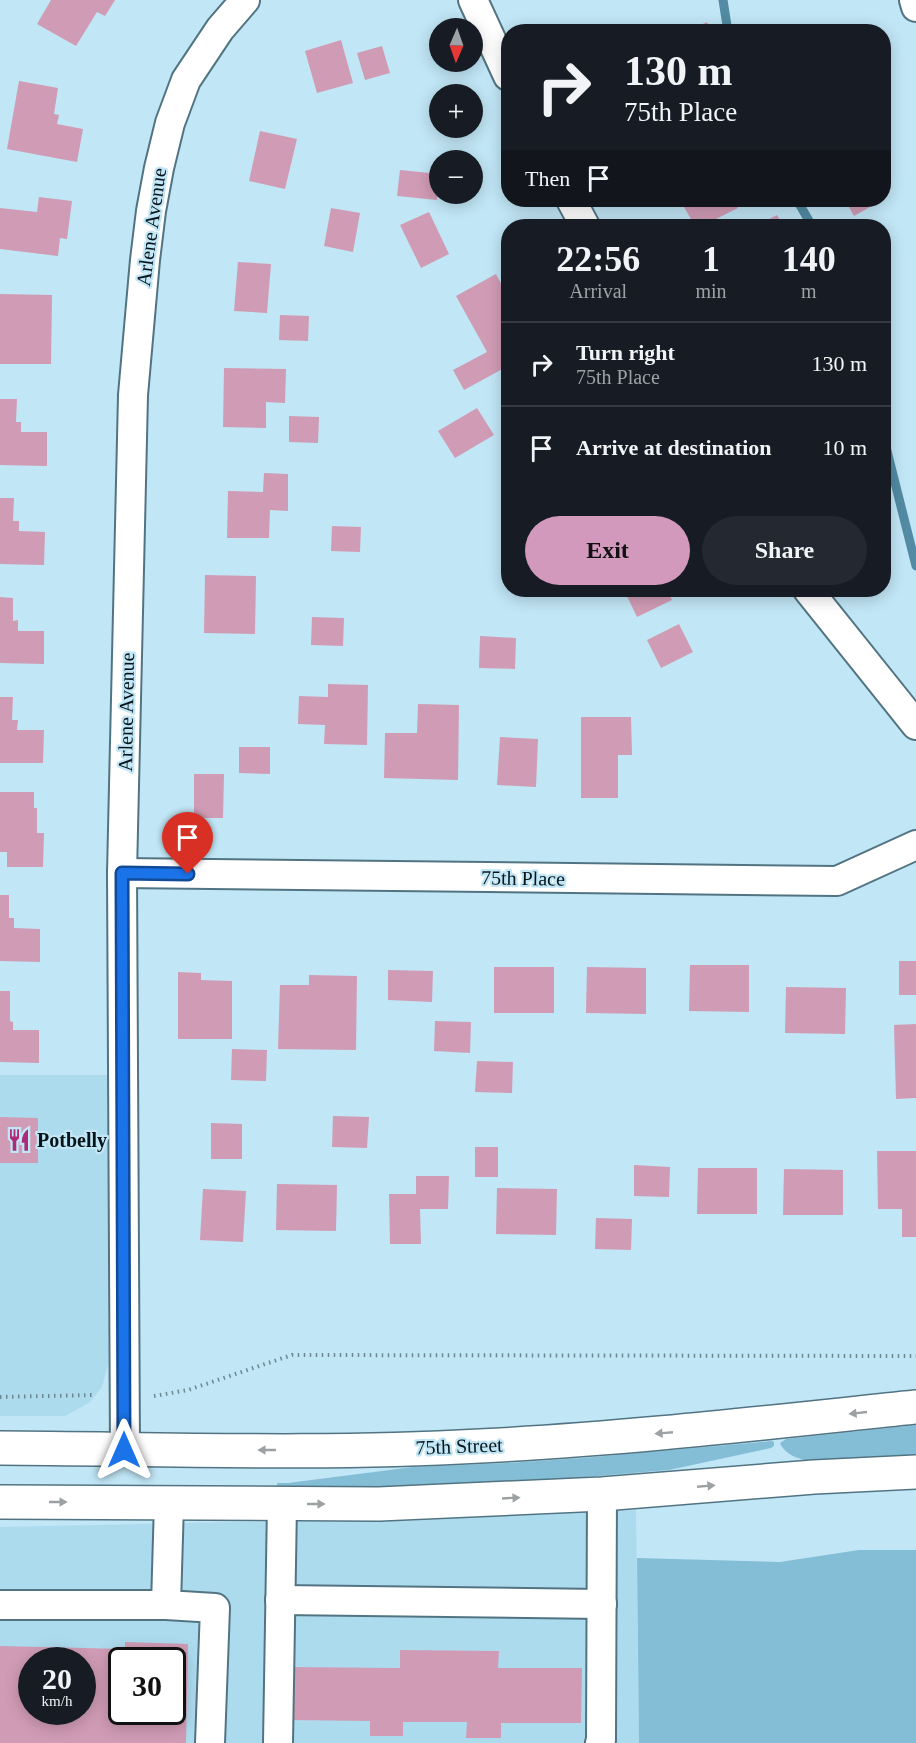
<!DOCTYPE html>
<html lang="en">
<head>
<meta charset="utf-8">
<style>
  body { margin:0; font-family:Georgia,serif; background:#242831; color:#f1f3f6; height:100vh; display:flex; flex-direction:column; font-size:22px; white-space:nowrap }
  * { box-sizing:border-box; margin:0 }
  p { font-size:20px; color:#9ea1a6 }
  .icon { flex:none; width:33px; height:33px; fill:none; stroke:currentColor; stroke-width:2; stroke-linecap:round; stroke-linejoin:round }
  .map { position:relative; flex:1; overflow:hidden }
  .drawer { position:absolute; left:501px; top:219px; width:390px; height:378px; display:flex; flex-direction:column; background:#171b24; border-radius:24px; box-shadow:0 3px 15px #0003 }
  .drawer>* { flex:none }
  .banner { position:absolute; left:501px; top:24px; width:390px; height:183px; border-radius:24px; box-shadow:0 3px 15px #0003; background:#171b24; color:#f1f3f6; overflow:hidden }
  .needle { width:39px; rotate:182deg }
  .fabs { position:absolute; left:429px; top:18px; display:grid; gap:12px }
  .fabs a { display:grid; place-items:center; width:54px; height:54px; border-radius:50%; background:#171b24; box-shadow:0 3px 15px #0003; font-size:30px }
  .speed { position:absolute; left:18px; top:1647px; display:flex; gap:12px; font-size:30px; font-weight:700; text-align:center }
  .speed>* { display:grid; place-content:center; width:78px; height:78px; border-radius:50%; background:#171b24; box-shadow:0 3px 15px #0003; line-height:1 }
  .speed small { font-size:15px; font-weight:400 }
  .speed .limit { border:3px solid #111; border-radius:9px; background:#fff; color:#111 }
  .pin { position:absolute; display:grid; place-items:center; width:51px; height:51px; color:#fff; margin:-62px -26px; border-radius:50% 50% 50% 0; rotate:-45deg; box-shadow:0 0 6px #0007 }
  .pin .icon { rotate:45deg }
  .me { position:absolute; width:66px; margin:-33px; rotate:0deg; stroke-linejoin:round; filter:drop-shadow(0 0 4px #0008) }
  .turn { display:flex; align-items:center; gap:21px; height:126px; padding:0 24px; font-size:27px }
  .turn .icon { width:78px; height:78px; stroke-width:2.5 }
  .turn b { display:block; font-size:42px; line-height:51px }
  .then { display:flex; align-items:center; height:57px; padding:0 24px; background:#0003; gap:12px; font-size:22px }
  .eta { display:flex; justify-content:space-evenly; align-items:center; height:102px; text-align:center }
  .eta b { font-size:36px; font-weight:700; line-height:42px }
  .primary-button { display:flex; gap:12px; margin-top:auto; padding:12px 24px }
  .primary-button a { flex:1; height:69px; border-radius:36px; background:#d299bd; color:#111; font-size:24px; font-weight:700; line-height:69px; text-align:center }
  .primary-button a+a { background:#242831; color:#f1f3f6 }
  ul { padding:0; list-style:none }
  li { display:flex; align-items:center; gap:18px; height:84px; padding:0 24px; border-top:2px solid #363941 }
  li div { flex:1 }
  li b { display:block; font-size:22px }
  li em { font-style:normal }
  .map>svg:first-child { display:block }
</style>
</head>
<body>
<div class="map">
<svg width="916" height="1743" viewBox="0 0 916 1743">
  <rect width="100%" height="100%" fill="#c1e6f6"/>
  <!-- built -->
  <g fill="#addbee" fill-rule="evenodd">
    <path d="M0,1075H109L108,1364L102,1387L89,1403L65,1416H0Z"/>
    <path d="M636,1510L639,1743H0V1527L237,1522L407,1521ZM32,1660H82V1712H32ZM122,1660H172V1712H122Z"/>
  </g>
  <!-- green -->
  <g fill="#84bed6">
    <path d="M916,1425V1456L812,1461C800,1460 785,1455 780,1443L786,1439Z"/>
    <path d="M772,1441L774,1442V1446L771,1448L669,1470L573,1478L396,1486L277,1488V1483H288L413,1467L507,1463L583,1458Z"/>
    <path d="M859,1550H916V1743H639L637,1558L780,1562Z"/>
  </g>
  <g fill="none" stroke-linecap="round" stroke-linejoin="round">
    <!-- stream -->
    <g stroke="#528ba3" stroke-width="9">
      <path d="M723,0L728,32"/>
      <path d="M797,200L812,226"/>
      <path d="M884,439L916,566"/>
    </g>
  </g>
  <!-- building -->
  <g fill="#d09cb5" fill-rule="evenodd">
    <path d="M51,0H115L105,16L97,12L76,46L37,24Z"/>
    <path d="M707,22L712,32H686Z"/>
    <path d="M341,40L353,83L317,93L305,51Z"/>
    <path d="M382,46L390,73L365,80L357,53Z"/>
    <path d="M19,81L58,88L54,114L59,115L57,124L83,129L77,162L7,149Z"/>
    <path d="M260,131L297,139L285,189L249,181Z"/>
    <path d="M400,170L439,174L437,200L397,196Z"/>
    <path d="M39,197L72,201L67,239L60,238L58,256L0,249V208L37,212Z"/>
    <path d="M680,200H733L738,208L702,226H695Z"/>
    <path d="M845,200H875L877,203L854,216Z"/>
    <path d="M331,208L360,213L353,252L324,246Z"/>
    <path d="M429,212L449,254L421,268L400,225Z"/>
    <path d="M777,215L783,226H756Z"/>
    <path d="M238,262L271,264L267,313L234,311Z"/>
    <path d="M496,274L508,297V366L464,390L453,370L487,352L456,296Z"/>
    <path d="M0,294L52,295L51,364H0Z"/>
    <path d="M280,315L309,316L308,341L279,340Z"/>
    <path d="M224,368L286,369L285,403L266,402V428L223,427Z"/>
    <path d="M0,399H17L16,422H21V432H47V466L0,465Z"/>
    <path d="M477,408L494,435L455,458L438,431Z"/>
    <path d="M289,416L319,417L318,443L289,442Z"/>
    <path d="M264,473L288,474V511L270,510L269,538H227L228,491L263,492Z"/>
    <path d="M0,498H14L13,521H19V531L45,532L44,565L0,564Z"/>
    <path d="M332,526L361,527L360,552L331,551Z"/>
    <path d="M205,575L256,576L255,634L204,633Z"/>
    <path d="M624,590H667L672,600L637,617Z"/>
    <path d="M0,597L13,598V621L18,620V631H44V664L0,663Z"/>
    <path d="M312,617L344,618L343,646L311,645Z"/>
    <path d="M679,624L693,652L661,668L647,640Z"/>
    <path d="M480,636L516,638L515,669L479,668Z"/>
    <path d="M328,684L368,685L367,745L324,744L325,725L298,724L299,696L328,697Z"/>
    <path d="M0,697H13L12,720H18L17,730H44L43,763H0Z"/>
    <path d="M418,704L459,705L458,780L384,778L385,733H417Z"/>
    <path d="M581,717H631L632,755H618V798H581Z"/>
    <path d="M500,737L538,739L536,787L497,785Z"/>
    <path d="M239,747H270V774L239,773Z"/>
    <path d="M194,774H224L223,818H194Z"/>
    <path d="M0,792H34V808H37V833H44L43,867H7V852H0Z"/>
    <path d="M0,895H9V918H14V928L40,929V962L0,961Z"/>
    <rect x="899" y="961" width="17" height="34"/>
    <path d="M690,965H749V1012L689,1011Z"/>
    <rect x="494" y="967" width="60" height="46"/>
    <path d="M587,967L646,968V1014L586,1013Z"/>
    <path d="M388,970L433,971L432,1002L388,1000Z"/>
    <path d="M178,972L201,973V980L232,981V1039H178Z"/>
    <path d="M309,975L357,976L356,1050L278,1049L280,985H309Z"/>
    <path d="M786,987L846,988L845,1034L785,1033Z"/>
    <path d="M0,991H10V1021L13,1022V1030H39V1063L0,1062Z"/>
    <path d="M435,1021L471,1022L470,1053L434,1051Z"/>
    <path d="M916,1024V1098L896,1099L894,1025Z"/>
    <path d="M232,1049L267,1050L266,1081L231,1080Z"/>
    <path d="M477,1061L513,1062L512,1093L475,1092Z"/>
    <path d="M333,1116L369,1117L367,1148L332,1147Z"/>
    <path d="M0,1117L38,1118V1163H0Z"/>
    <path d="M211,1123L242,1124V1159H211Z"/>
    <rect x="475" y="1147" width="23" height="30"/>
    <path d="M877,1151H916V1237H902V1209H878Z"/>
    <path d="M634,1165L670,1167L669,1197L634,1196Z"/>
    <path d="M698,1168H757V1214H697Z"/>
    <path d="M784,1169L843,1170V1215H783Z"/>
    <path d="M416,1176H449L448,1209H420L421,1244H390L389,1194H416Z"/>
    <path d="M277,1184L337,1185L336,1231L276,1230Z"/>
    <path d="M497,1188L557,1189L556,1235L496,1234Z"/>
    <path d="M203,1189L246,1191L243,1242L200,1240Z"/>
    <path d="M596,1218L632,1219L631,1250L595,1249Z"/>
    <path d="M125,1642L188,1644L186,1743H0V1646L125,1649ZM32,1660H82V1712H32ZM122,1660H172V1712H122Z"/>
    <path d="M400,1650L499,1651L498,1668H582L581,1723H501V1738H466L467,1722H403V1736H370V1721L287,1720L288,1667L400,1668Z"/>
  </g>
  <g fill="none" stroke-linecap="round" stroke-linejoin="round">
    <!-- minor casing -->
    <g stroke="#527482" stroke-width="32">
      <g id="minor">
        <path d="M473,0L508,76"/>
        <path d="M914,0L916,7"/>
        <path d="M571,200L585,226"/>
        <path d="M808,590L916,725"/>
        <path d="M122,873L837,881L916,845"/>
        <path d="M125,1450L122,873L133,395L145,260L151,211L159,168L170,123L186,80L220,29L245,0"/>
        <path d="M169,1503L166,1605L215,1608L210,1743"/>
        <path d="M280,1600L602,1604"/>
        <path d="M0,1605H166"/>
        <path d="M278,1743L282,1504"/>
        <path d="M600,1743L601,1740L602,1494"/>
      </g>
    </g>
    <!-- major casing -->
    <g stroke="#527482" stroke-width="36">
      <g id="major">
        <path d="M0,1448C160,1449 320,1455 480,1446C625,1439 771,1422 916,1407"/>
        <path d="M0,1502L379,1504L602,1494L814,1477L916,1472"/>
      </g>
    </g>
    <!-- path -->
    <g stroke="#6d8893" stroke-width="4" stroke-dasharray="1.5 4.5" stroke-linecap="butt">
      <path d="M154,1396L188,1390L292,1355L916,1356"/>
      <path d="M0,1397L95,1395"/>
    </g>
    <!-- minor -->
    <use href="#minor" stroke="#fff" stroke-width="28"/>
    <!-- major -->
    <use href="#major" stroke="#fff" stroke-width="33"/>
  </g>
  <!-- one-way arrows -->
  <defs><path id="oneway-solid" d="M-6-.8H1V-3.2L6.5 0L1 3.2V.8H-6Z" transform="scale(1.5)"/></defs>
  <g fill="#9ca1a3">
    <use href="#oneway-solid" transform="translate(858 1413) rotate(174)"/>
    <use href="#oneway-solid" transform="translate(664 1433) rotate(175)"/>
    <use href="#oneway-solid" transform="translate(267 1450) rotate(-180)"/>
    <use href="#oneway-solid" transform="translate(706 1486) rotate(-5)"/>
    <use href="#oneway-solid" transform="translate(511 1498) rotate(-3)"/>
    <use href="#oneway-solid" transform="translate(58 1502)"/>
    <use href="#oneway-solid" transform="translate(316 1504)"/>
  </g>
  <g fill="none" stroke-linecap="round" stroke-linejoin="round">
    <!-- route casing -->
    <g stroke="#114b97" stroke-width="15">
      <path id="route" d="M124,1450L122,873L188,874"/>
    </g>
    <!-- route -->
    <use href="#route" stroke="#1a73e8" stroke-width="10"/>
  </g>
  <!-- icons -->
  <defs>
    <g id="restaurant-bare" transform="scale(1.8)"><path d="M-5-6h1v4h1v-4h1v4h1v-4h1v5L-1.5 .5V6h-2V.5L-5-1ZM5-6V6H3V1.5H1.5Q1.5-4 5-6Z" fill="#ac2a77" stroke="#c1e6f6" stroke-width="2.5" paint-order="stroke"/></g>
  </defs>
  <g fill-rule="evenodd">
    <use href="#restaurant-bare" x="19" y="1140"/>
  </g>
  <g text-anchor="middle" stroke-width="4.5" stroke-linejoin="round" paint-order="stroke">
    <!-- street labels -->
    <g font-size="20" fill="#07141a" stroke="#c1e6f6">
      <text transform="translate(151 227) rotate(-82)" y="7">Arlene Avenue</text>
      <text transform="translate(126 712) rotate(-89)" y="7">Arlene Avenue</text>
      <text transform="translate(523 878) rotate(1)" y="7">75th Place</text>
      <text transform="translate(459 1446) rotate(-2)" y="7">75th Street</text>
    </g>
    <!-- poi labels -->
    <g font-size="20" font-weight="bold" fill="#07141a" stroke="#c1e6f6" text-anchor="start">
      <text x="37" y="1147">Potbelly</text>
    </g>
  </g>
</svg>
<div class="fabs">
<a><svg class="needle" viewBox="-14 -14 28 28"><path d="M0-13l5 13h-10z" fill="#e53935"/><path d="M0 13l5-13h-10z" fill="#9ea1a6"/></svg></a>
<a>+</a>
<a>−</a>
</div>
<div class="speed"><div>20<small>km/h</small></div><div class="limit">30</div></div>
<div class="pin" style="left:188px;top:874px;background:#d93025"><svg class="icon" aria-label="arrive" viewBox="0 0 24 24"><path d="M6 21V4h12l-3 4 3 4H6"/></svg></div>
<svg class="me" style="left:124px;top:1450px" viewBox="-20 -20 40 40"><path d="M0-17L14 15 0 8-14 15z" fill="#1a73e8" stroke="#fff" stroke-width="4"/></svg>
<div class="banner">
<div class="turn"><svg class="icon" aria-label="right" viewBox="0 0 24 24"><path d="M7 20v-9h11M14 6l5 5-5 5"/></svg><div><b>130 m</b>75th Place</div></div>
<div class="then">Then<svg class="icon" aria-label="arrive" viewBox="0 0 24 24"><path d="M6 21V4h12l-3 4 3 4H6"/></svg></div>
</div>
<section class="drawer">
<div class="eta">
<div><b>22:56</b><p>Arrival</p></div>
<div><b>1</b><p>min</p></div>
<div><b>140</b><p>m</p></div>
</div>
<ul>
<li><svg class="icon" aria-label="right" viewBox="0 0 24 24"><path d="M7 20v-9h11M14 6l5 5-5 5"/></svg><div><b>Turn right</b><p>75th Place</p></div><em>130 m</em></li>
<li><svg class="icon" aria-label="arrive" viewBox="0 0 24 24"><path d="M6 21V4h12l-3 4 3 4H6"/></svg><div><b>Arrive at destination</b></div><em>10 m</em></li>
</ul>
<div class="primary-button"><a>Exit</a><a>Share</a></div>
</section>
</div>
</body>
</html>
